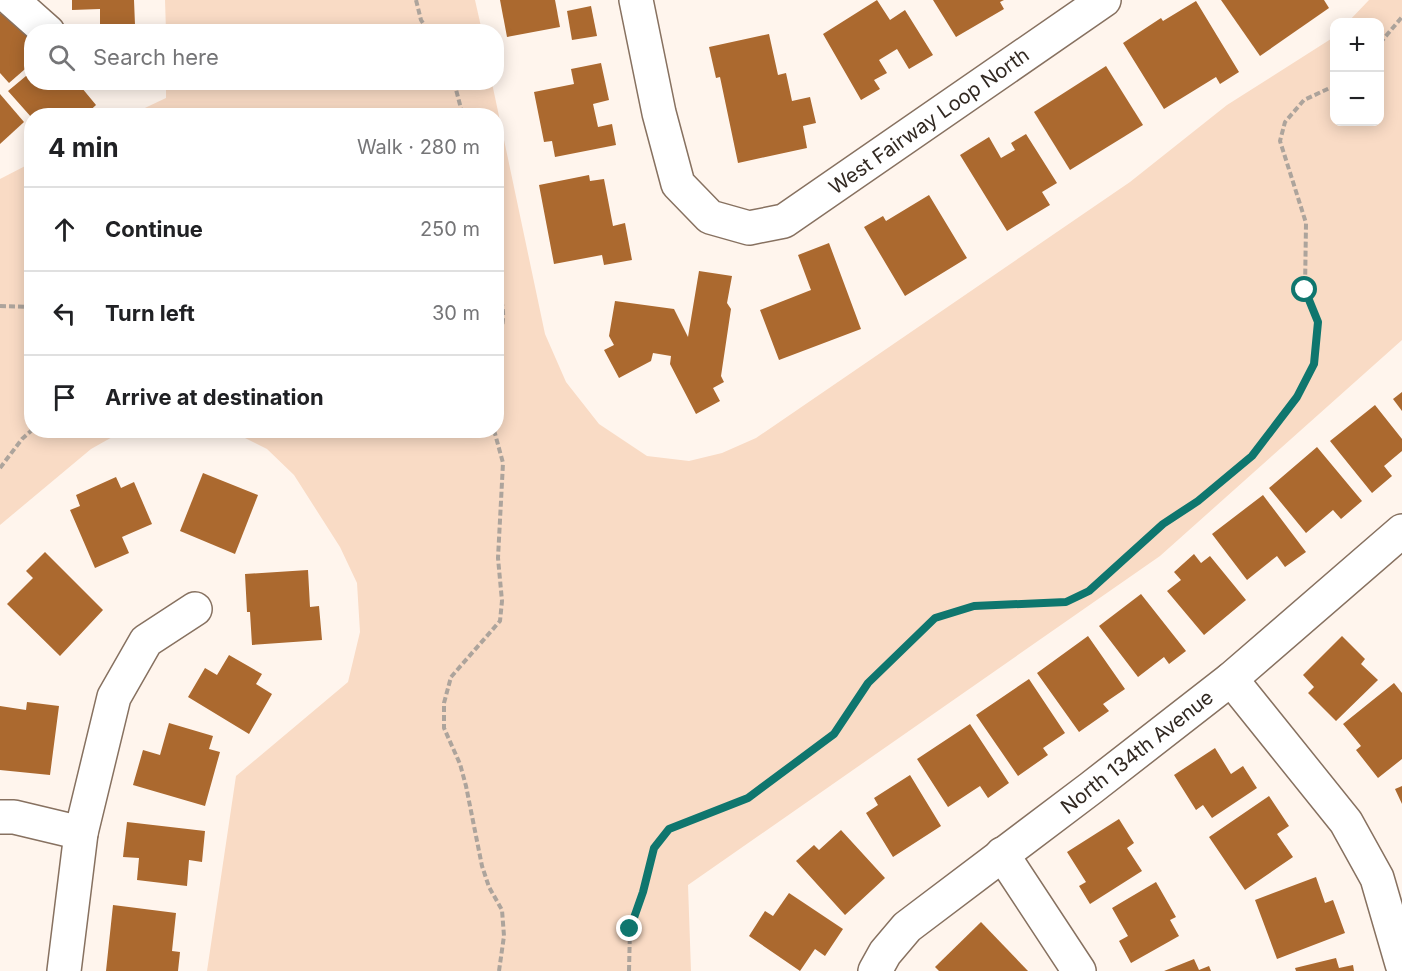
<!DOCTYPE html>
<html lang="en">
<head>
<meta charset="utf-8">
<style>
	:root { --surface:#fff; --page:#f2f2f2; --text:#202124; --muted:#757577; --line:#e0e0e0 }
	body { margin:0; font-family:Inter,sans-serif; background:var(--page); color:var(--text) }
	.controls { position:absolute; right:18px; top:18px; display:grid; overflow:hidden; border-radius:12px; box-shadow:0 3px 15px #0003 }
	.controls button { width:54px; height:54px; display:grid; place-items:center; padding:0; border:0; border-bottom:2px solid var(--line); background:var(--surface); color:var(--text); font:30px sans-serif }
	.stop { position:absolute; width:18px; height:18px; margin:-14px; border:4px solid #0f766e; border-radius:50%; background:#fff }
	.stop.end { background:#0f766e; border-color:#fff; box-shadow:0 2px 6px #0008 }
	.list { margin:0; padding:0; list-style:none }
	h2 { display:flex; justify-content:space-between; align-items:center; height:78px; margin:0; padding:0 24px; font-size:26px }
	h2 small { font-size:20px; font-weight:400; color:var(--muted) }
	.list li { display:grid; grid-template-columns:39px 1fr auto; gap:18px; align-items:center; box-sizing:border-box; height:84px; padding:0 24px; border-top:2px solid var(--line) }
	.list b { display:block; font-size:22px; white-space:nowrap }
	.list em { font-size:20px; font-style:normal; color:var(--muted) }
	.icon { flex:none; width:33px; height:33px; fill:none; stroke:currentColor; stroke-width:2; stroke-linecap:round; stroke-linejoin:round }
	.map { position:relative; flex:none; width:1402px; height:971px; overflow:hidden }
	.search { position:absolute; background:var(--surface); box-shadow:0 3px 15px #0003; left:24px; top:24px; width:480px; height:66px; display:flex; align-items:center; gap:15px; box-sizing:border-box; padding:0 21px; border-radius:24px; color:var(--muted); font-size:22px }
	.panel { position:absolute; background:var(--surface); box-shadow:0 3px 15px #0003; left:24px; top:108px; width:480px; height:330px; border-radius:24px }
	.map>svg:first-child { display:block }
</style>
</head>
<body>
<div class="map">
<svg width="1402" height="971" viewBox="0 0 1402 971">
	<rect width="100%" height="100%" fill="#fff5ed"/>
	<!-- green -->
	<g fill="#f9dbc5">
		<path d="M165 0H475L482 31H166Z"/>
		<path d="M1369 0H1402V340L1160 556 688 885 691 971H207L236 776 348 682 360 632 357 583 340 547 294 475 267 449 231 431 496 430V116L130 115 166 98V83H492L545 334 566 382 599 424 647 456 689 461 722 453 756 438 1130 182 1227 105 1334 37V122H1380V22H1348Z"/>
		<path d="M31 163 32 430 123 431 91 449 0 525V179Z"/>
	</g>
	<!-- building -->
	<g fill="#ab692f">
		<path d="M72 0H134L135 25 100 26V9L72 10Z"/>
		<path d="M500 0H555L560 27 507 37Z"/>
		<path d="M877 0 890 20 905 10 933 55 909 69 897 49 879 60 887 73 874 80 880 89 861 100 823 34Z"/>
		<path d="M933 0H1004L1000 2 1004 9 956 37Z"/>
		<path d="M1221 0H1324L1329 8 1260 56Z"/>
		<path d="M1196 1 1239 72 1220 84 1216 77 1164 109 1123 43 1161 18 1163 21Z"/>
		<path d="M591 6 597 36 572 40 567 11Z"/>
		<path d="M8 7 32 33V63L9 83 0 73V14Z"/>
		<path d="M769 34 778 75 786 73 792 101 810 97 816 123 803 126 807 148 738 163 720 77 716 78 709 47Z"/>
		<path d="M601 63 609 100 593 104 598 127 612 124 616 145 555 157 552 141 544 142 534 92 574 84 571 69Z"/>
		<path d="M1106 66 1143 125 1070 170 1034 112Z"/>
		<path d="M32 71V82H53L57 88 64 82H77L96 105 84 116H32V118L8 91Z"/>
		<path d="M0 94 24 122 0 144Z"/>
		<path d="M1026 134 1057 183 1042 192 1050 205 1007 231 960 155 989 137 1001 158 1015 150 1011 143Z"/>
		<path d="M589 175 590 181 604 179 613 226 625 223 632 260 604 265 602 255 554 264 539 185Z"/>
		<path d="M929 195 967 258 905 296 864 227 883 216 886 221Z"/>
		<path d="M829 243 861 329 779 360 760 310 811 290 798 255Z"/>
		<path d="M699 271 732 276 727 303 731 309 721 376 724 382 713 388 720 401 696 414 670 364 671 356 653 353 651 361 619 378 604 350 614 345 609 336 615 301 674 309 688 337Z"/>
		<path d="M1402 392V411L1393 399Z"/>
		<path d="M1375 405 1402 439V451L1384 466 1392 476 1372 493 1330 441Z"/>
		<path d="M1317 447 1362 501 1341 519 1333 510 1306 533 1269 488Z"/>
		<path d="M203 473 258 495 235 554 180 531Z"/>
		<path d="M116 477 121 488 134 482 152 524 122 537 129 553 95 568 70 510 80 506 76 495Z"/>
		<path d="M1263 495 1306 552 1285 567 1277 556 1247 580 1212 534Z"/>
		<path d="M45 552 103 610 60 656 7 604 33 578 26 571Z"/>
		<path d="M1194 554 1201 563 1210 556 1246 600 1204 635 1167 591 1181 580 1174 572Z"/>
		<path d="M308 570 310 607 319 606 322 640 252 645 250 612H247L245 574Z"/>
		<path d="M1141 594 1186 651 1169 664 1164 657 1138 677 1099 626Z"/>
		<path d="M1088 636 1125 689 1103 704 1109 711 1079 732 1037 673Z"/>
		<path d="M1342 636 1365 659 1361 664 1378 680 1336 721 1308 693 1314 687 1303 675Z"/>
		<path d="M229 655 262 674 256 684 272 694 249 734 188 697 205 668 217 675Z"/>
		<path d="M1029 679 1065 733 1043 748 1048 755 1018 776 976 715Z"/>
		<path d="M1394 683 1402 693V759L1378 778 1356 750 1361 746 1343 724Z"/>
		<path d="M27 702 59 706 50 775 0 770V706L26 710Z"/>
		<path d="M169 723 213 736 209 749 220 752 205 806 133 785 143 750 160 755Z"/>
		<path d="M970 724 1009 783 988 798 980 786 948 807 917 759Z"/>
		<path d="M1215 748 1231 774 1243 766 1257 788 1212 818 1203 805 1196 810 1174 775Z"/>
		<path d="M910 775 941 826 893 857 866 813 878 805 874 798Z"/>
		<path d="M1402 786V804L1395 789Z"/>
		<path d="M1269 796 1289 826 1277 834 1293 857 1245 890 1209 837Z"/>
		<path d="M1119 819 1134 843 1127 848 1142 871 1090 904 1079 886 1086 882 1067 852Z"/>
		<path d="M127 822 205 831 202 862 189 860 187 886 137 880 139 858 123 857Z"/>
		<path d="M841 830 885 878 845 915 796 861 814 845 819 850Z"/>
		<path d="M1316 877 1325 903 1333 900 1345 933 1277 959 1255 900Z"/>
		<path d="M1156 882 1176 917 1170 920 1179 936 1131 963 1119 941 1128 936 1112 908Z"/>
		<path d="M789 893 843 929 825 956 815 949 800 971 749 936 765 911 773 916Z"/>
		<path d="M113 905 176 913 172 951 180 952 178 971H106Z"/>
		<path d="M981 922 1028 971H939L935 967Z"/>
		<path d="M1336 958 1339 968 1353 965 1354 971H1296L1295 968Z"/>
		<path d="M1194 959 1199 970 1209 966 1211 971H1164Z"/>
	</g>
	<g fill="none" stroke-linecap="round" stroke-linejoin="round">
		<!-- minor casing -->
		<g stroke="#877160" stroke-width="36">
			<g id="minor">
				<path d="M12 0 48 32"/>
				<path d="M636 0 659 113 678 184 710 217 749 228 784 221 1104 0"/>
				<path d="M1231 679 1346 822 1377 878 1402 964"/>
				<path d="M0 817H14L81 833"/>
				<path d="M1002 854 1079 971"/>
				<path d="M64 971 81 833 114 697 146 641 195 609"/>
				<path d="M875 971 885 953 907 927 1091 788 1231 679 1402 531"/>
			</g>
		</g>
		<!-- path -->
		<g stroke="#ada49c" stroke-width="4" stroke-dasharray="6 3" stroke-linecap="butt">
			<path d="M416 0 421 20 429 32"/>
			<path d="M1380 43 1402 17"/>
			<path d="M454 82 463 116"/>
			<path d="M496 283C505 308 506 321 496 346"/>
			<path d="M0 306 32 307"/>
			<path d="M494 430 503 463 498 558 502 601 500 621 451 677 444 703V728L460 764 466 786 482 866 489 887 502 910 504 936 499 971"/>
			<path d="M0 468 22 439 32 430"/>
			<path d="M629 971 630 929 643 893 654 848 669 829 748 798 834 734 868 683 935 618 974 606 1066 601 1089 591 1163 524 1198 501 1252 456 1297 397 1314 364 1318 322 1305 290 1306 223 1280 141 1285 122 1304 100 1334 86"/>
		</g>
		<!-- minor -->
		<use href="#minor" stroke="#fff" stroke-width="33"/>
	</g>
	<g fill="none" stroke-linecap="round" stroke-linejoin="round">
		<!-- route -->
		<path stroke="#0f766e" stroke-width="8" d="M630 929 643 892 654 848 669 829 748 798 834 734 868 683 935 618 974 606 1066 602 1089 591 1163 524 1198 501 1252 456 1297 397 1314 364 1318 322 1305 290"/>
	</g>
	<g text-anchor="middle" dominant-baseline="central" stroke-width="6" stroke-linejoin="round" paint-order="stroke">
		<!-- street labels -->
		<g font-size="20" fill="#322922" stroke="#fff">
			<text transform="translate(929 121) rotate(-35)">West Fairway Loop North</text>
			<text transform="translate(1137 752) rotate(-38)">North 134th Avenue</text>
		</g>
	</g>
</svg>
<div class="controls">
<button>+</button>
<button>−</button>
</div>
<div class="stop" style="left:1305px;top:290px"></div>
<div class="stop end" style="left:630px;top:929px"></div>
<div class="search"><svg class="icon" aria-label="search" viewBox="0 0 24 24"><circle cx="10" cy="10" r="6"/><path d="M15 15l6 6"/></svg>Search here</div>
<section class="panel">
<h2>4 min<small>Walk · 280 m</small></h2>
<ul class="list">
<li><svg class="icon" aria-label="ahead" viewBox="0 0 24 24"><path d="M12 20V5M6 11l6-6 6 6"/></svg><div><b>Continue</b></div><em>250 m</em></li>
<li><svg class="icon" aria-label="left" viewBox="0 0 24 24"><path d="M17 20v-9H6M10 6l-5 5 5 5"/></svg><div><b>Turn left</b></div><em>30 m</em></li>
<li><svg class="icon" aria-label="arrive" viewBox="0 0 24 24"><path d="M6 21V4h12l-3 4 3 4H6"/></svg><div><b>Arrive at destination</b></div></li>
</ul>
</section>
</div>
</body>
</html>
